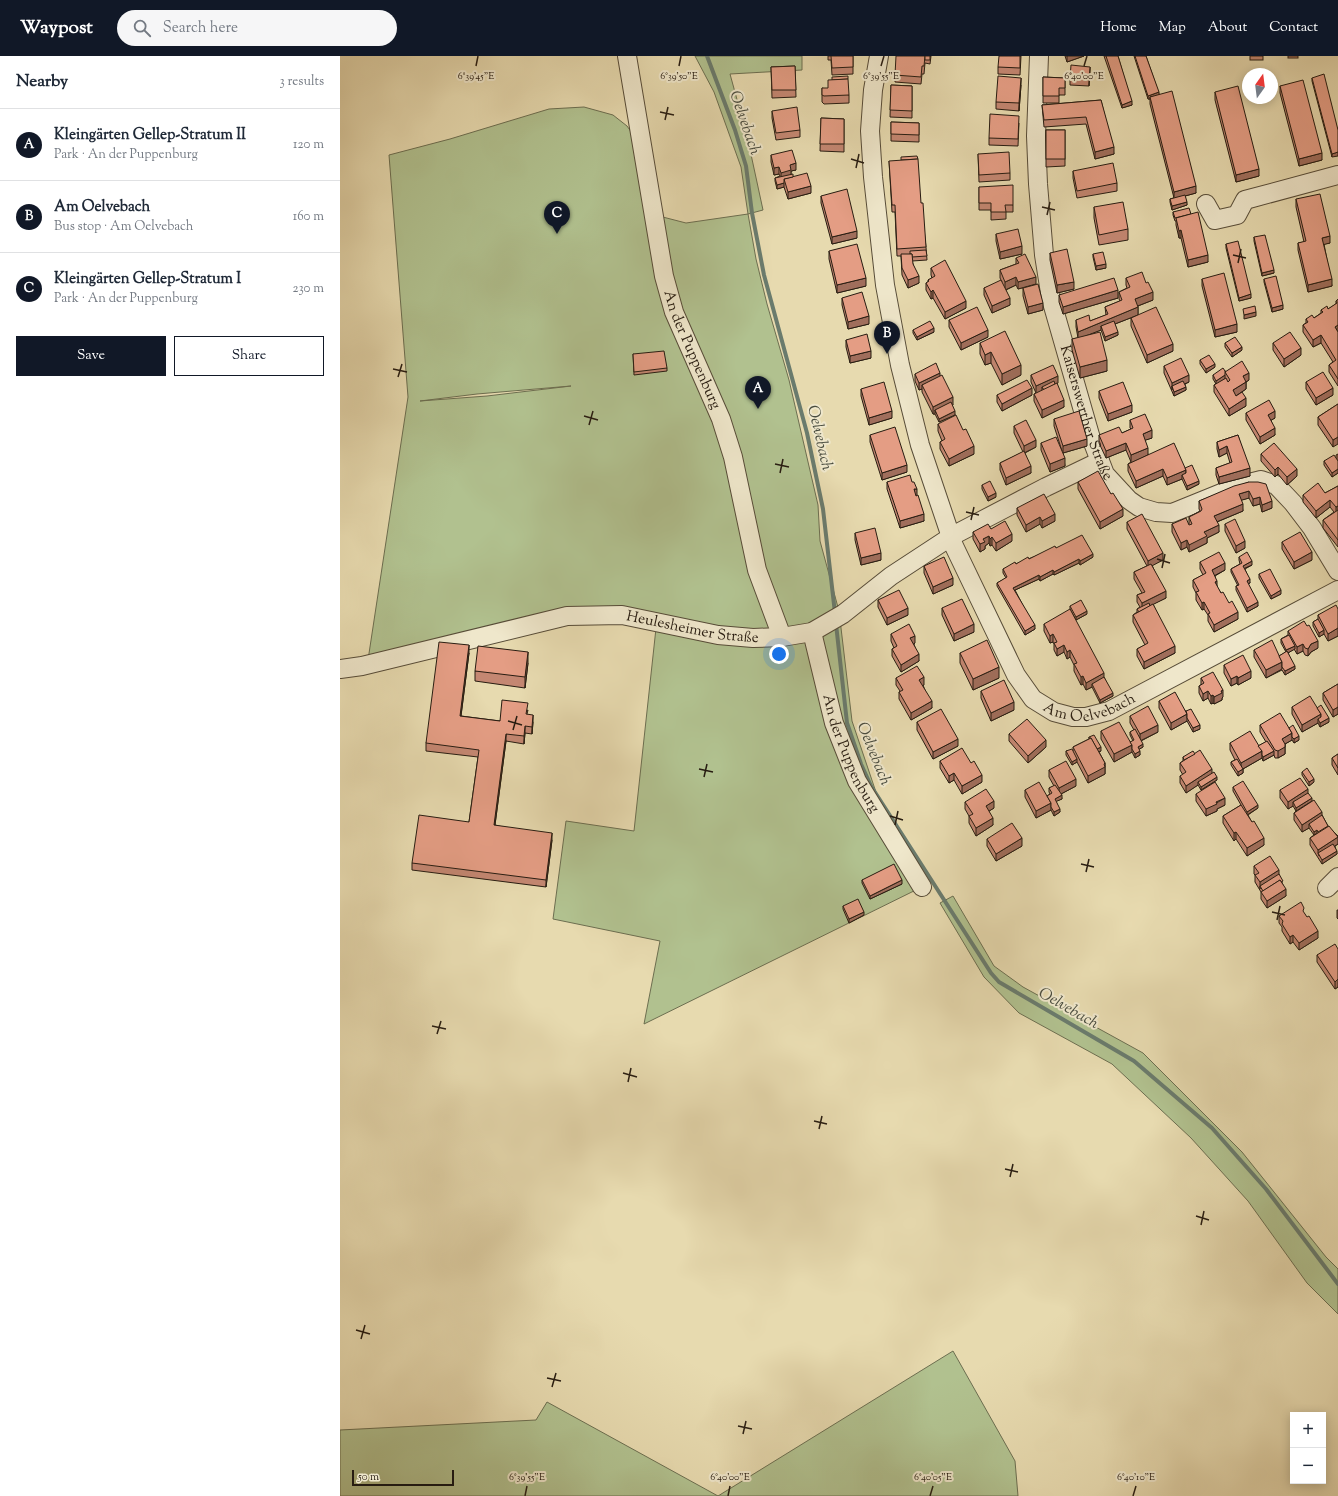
<!DOCTYPE html>
<html lang="en">
<head>
<meta charset="utf-8">
<style>
	:root { --surface:#fff; --page:#f6f6f7; --text:#1f2937; --muted:#747a83; --line:#e0e1e3; --accent:#111827 }
	body { margin:0; font-family:"Sorts Mill Goudy",serif; background:var(--page); color:var(--text) }
	.controls { position:absolute; right:12px; bottom:12px; display:grid; overflow:hidden; border-radius:0px; box-shadow:0 2px 10px #0003 }
	.controls button { width:36px; height:36px; display:grid; place-items:center; padding:0; border:0; border-bottom:1px solid var(--line); background:var(--surface); color:var(--text); font:20px sans-serif }
	.compass { position:absolute; left:902px; top:12px; width:36px; height:36px; border-radius:50%; background:var(--surface); box-shadow:0 2px 10px #0003; rotate:14deg }
	.scale { position:absolute; left:12px; bottom:10px; width:102px; box-sizing:border-box; padding-left:4px; border:2px solid #271c11; border-top:0; font-size:11px; line-height:14px; white-space:nowrap; color:#271c11; -webkit-text-stroke:3px #efe7cb; paint-order:stroke }
	.you { position:absolute; left:439px; top:598px; width:14px; height:14px; margin:-10px; border:3px solid #fff; border-radius:50%; background:#1a73e8; box-shadow:0 0 0 6px #1a73e833 }
	.badge { display:grid; place-items:center; width:26px; height:26px; border-radius:50%; background:var(--accent); color:#fff; font-size:13px; font-weight:700 }
	.pin { position:absolute; translate:-50% -33px; filter:drop-shadow(0 1px 2px #0008) }
	.pin::after { content:''; position:absolute; top:21px; width:14px; height:12px; background:inherit; clip-path:polygon(0 0,100% 0,50% 100%) }
	.list { margin:0; padding:0; list-style:none }
	h2 { display:flex; justify-content:space-between; align-items:center; height:52px; margin:0; padding:0 16px; font-size:17px }
	h2 small { font-size:13px; font-weight:400; color:var(--muted) }
	.list li { display:grid; grid-template-columns:26px 1fr auto; gap:12px; align-items:center; box-sizing:border-box; height:72px; padding:0 16px; border-top:1px solid var(--line) }
	.list b { display:block; font-size:15px; white-space:nowrap }
	.list p { margin:0; font-size:13px; white-space:nowrap; color:var(--muted) }
	.list em { font-size:13px; font-style:normal; color:var(--muted) }
	.actions { display:flex; gap:8px; padding:12px 16px }
	.actions a { flex:1; padding:9px 0; border:1px solid var(--accent); border-radius:0px; text-align:center; font-size:14px; color:var(--accent) }
	.actions .main { background:var(--accent); color:#fff }
	.icon { flex:none; width:22px; height:22px; fill:none; stroke:currentColor; stroke-width:2; stroke-linecap:round; stroke-linejoin:round }
	.map { position:relative; flex:none; width:998px; height:1440px; overflow:hidden }
	header { display:flex; align-items:center; gap:24px; box-sizing:border-box; height:56px; padding:0 20px; background:var(--accent); color:#fff }
	header strong { font-size:19px }
	nav { display:flex; gap:22px; margin-inline-start:auto; font-size:14px }
	.search { width:280px; height:36px; background:var(--page); display:flex; align-items:center; gap:10px; box-sizing:border-box; padding:0 14px; border-radius:22px; color:var(--muted); font-size:15px }
	main { display:flex }
	aside { flex:1; background:var(--surface) }
	.map>svg:first-child { display:block }
</style>
</head>
<body>
<header>
<strong>Waypost</strong>
<div class="search"><svg class="icon" aria-label="search" viewBox="0 0 24 24"><circle cx="10" cy="10" r="6"/><path d="M15 15l6 6"/></svg>Search here</div>
<nav><a>Home</a><a>Map</a><a>About</a><a>Contact</a></nav>
</header>
<main>
<aside>
<h2>Nearby<small>3 results</small></h2>
<ul class="list">
<li><span class="badge">A</span><div><b>Kleingärten Gellep-Stratum II</b><p>Park · An der Puppenburg</p></div><em>120 m</em></li>
<li><span class="badge">B</span><div><b>Am Oelvebach</b><p>Bus stop · Am Oelvebach</p></div><em>160 m</em></li>
<li><span class="badge">C</span><div><b>Kleingärten Gellep-Stratum I</b><p>Park · An der Puppenburg</p></div><em>230 m</em></li>
</ul>
<div class="actions"><a class="main">Save</a><a>Share</a></div>
</aside>
<div class="map">
<svg width="998" height="1440" viewBox="0 0 998 1440">
	<rect width="100%" height="100%" fill="#e7daaf"/>
	<filter id="stains"><feTurbulence type="fractalNoise" baseFrequency=".005" numOctaves="4"/><feColorMatrix values="0 0 0 0 .2 0 0 0 0 .09 0 0 0 0 .02 0 0 0 .5 -.17"/></filter>
	<radialGradient id="worn" r=".72"><stop offset=".6" stop-color="#630" stop-opacity="0"/><stop offset="1" stop-color="#630" stop-opacity=".3"/></radialGradient>
	<!-- green -->
	<g fill="#b1c18f" stroke="#6c6e50" fill-rule="evenodd">
		<path d="M355 0H462V14L390 18 407 80 423 154 408 158 416 203 427 248 449 324 478 449 480 485 499 555 512 665 541 751 586 829 304 968 320 885 213 863 226 765 294 775 317 563 269 551 28 604 68 341 49 99 110 83 209 53 244 51 273 59 287 70 297 84 338 259 315 159 346 167 408 158 401 111 374 36ZM231 330 147 340 80 345 137 338Z"/>
		<path d="M613 840 654 910 683 931 803 997 902 1096 986 1201 998 1213V1258L967 1227 908 1145 851 1082 772 1008 679 957 644 921 600 847Z"/>
		<path d="M613 1295 675 1405 678 1440H0V1374L196 1364 207 1346 378 1440Z"/>
	</g>
	<g fill="none" stroke-linecap="round" stroke-linejoin="round">
		<!-- stream -->
		<g stroke="#6a7b6d" stroke-width="4">
			<path d="M367 0 395 74 406 110 412 157 424 219 467 377 483 453 495 557"/>
			<path d="M496 568 507 667 521 708 531 730 651 917 659 926 794 1005 872 1072 926 1133 998 1228"/>
		</g>
		<!-- minor casing -->
		<g stroke="#574c38" stroke-width="20">
			<g id="minor">
				<path id="s1" d="M287 0 324 220 334 256 381 363 393 401 417 514 442 581"/>
				<path id="s2" d="M539 0 533 34 530 75 533 121 545 229 560 309 580 389 614 490 676 619 693 643 714 656 733 661H746L769 655 998 534"/>
				<path id="s3" d="M699 0 696 80 698 128 704 199 711 243 750 379 765 418 789 444 799 451 816 456 832 457 901 429 921 424 936 429 953 447 972 472 998 515"/>
				<path d="M866 148 875 164 897 159 905 144 998 119"/>
				<path id="s4" d="M472 576 494 667 517 725 582 831"/>
				<path id="s5" d="M0 613 22 610 227 560 282 559 378 579 413 582 442 581 472 576 503 558 551 520 612 480 706 431 760 405"/>
				<path d="M987 832 998 821"/>
			</g>
		</g>
		<!-- minor -->
		<use href="#minor" stroke="#efe7cb" stroke-width="18"/>
	</g>
	<!-- wall -->
	<g fill="#c48772" stroke="#271c11">
		<path d="M488 0H513V18L492 19 491 4H488Z"/>
		<path d="M591 0 590 8 585 7 584 18H582L581 28 555 26V19Z"/>
		<path d="M681 0 680 19 658 18V11Z"/>
		<path d="M725 0H744L727 6Z"/>
		<path d="M764 0H778L792 49 782 52Z"/>
		<path d="M794 0H806L819 38 856 137 845 140 847 149 832 154 830 146V143L834 142 810 48V43H808Z"/>
		<rect x="910" y="0" width="13" height="4"/>
		<rect x="948" y="0" width="10" height="2"/>
		<path d="M455 10 456 41 432 42 431 11Z"/>
		<path d="M750 18 749 30 730 29V22Z"/>
		<path d="M703 21 725 22V39H719V47H703Z"/>
		<path d="M972 22 998 74 992 101 972 25Z"/>
		<path d="M551 29 572 30V62L550 61Z"/>
		<path d="M681 29 679 55 656 53V46Z"/>
		<path d="M940 30 982 104 959 110 940 37Z"/>
		<path d="M482 32 509 39V47L484 48 482 46Z"/>
		<path d="M875 36 919 120 896 126 875 44Z"/>
		<path d="M761 44 774 98 755 103 746 68 704 71 702 49Z"/>
		<path d="M432 55 460 74V81L436 84 432 62Z"/>
		<path d="M481 62 504 63V96L480 95Z"/>
		<path d="M551 66 579 67V86L551 85Z"/>
		<path d="M679 67 678 90 649 89V82Z"/>
		<path d="M706 74H725V110L706 111Z"/>
		<path d="M638 98 670 117V124L639 126Z"/>
		<path d="M431 99 456 114 451 115V118L471 137 448 143 444 131 437 133 435 125V122L440 120 439 118 434 119 431 106Z"/>
		<path d="M549 105 581 147 586 191 587 204 572 205 573 208 579 227 568 232 562 219 561 200H557L555 156H552Z"/>
		<path d="M733 115 777 127V135L737 142 733 122Z"/>
		<path d="M639 131 673 149V156H666V163L651 164V154H639Z"/>
		<path d="M481 140 517 182 492 188 481 147Z"/>
		<path d="M956 143 990 187 984 188 992 230 968 236 958 194V187L964 186 956 151Z"/>
		<path d="M754 151 788 173V184L759 189 754 162Z"/>
		<path d="M833 156 851 158 868 206 848 211 841 182H839L836 169V165H835L833 159Z"/>
		<path d="M656 178 682 198 660 203 656 185Z"/>
		<path d="M914 181 934 217 922 220 914 185Z"/>
		<path d="M886 188 911 242 899 245 886 192Z"/>
		<path d="M489 195 526 230 497 237 489 203Z"/>
		<path d="M710 197 734 233 717 237 710 204Z"/>
		<path d="M753 198 766 212 756 214 753 201Z"/>
		<path d="M676 202 696 228 678 233 676 229 666 234 670 249 652 257 644 239V232L662 226 660 222V214L676 208Z"/>
		<path d="M591 212 626 252 605 263 593 242 591 243 586 234V227L588 226V224L592 222 591 219Z"/>
		<path d="M786 222 813 244 798 250V259L775 268 778 279 765 285 761 274 750 278 767 315 740 322 732 294V283L738 282 736 271V264L750 265 766 259 765 251 780 245 779 243V236L787 232 786 229Z"/>
		<path d="M862 223 897 276 875 281 862 230Z"/>
		<path d="M924 223 943 253 932 256 924 226Z"/>
		<path d="M683 232 703 254 688 258 683 240Z"/>
		<path d="M719 239 778 242 723 258 719 246Z"/>
		<path d="M502 242 529 268 508 273 502 249Z"/>
		<path d="M998 243V330L989 316V309L993 306 981 287 973 291 963 276V269L966 267V263L974 262 981 257V254L988 253 996 248V245Z"/>
		<path d="M791 262 833 295 807 307 791 270Z"/>
		<path d="M609 264 648 281 621 294 609 271Z"/>
		<path d="M573 274 594 276 577 284 573 277Z"/>
		<path d="M506 284 531 302 510 307 506 291Z"/>
		<path d="M640 287 681 319 662 329 651 307 645 309 640 298Z"/>
		<path d="M885 287 902 294 892 301 885 291Z"/>
		<path d="M933 287 961 299 944 311 933 294Z"/>
		<path d="M293 298 327 312V315L294 319Z"/>
		<path d="M860 304 875 311 866 317 860 308Z"/>
		<path d="M824 310 849 326 845 328 846 334 834 340 824 317Z"/>
		<path d="M885 315 909 324 906 326V333L896 340 906 350 889 360 874 336V329L876 328 873 323V319Z"/>
		<path d="M575 318 600 320 613 349H612L615 359 599 366 595 358H593L582 336V333L579 334 575 325Z"/>
		<path d="M691 319 718 327 717 328 724 351 702 362 694 345V338L696 337 691 326Z"/>
		<path d="M966 326 993 339 976 349 966 333Z"/>
		<path d="M521 333 552 362 529 369 521 340Z"/>
		<path d="M759 335 792 356 768 365 759 342Z"/>
		<path d="M657 339H692L662 355 657 346Z"/>
		<path d="M998 348 993 391 978 369V361Z"/>
		<path d="M906 357 935 362 931 364 935 379 920 388 906 364Z"/>
		<path d="M714 363 747 390 723 397 725 410 710 416 701 394V387L722 395 714 370Z"/>
		<path d="M790 364 812 382 805 384 808 399 845 412 859 428 847 434 842 423 827 429 823 420 796 432 788 415V408L791 406 786 394 766 402 759 387V379L782 377 791 373 790 372Z"/>
		<path d="M598 368 634 398 609 410 600 393V386L602 385 598 375Z"/>
		<path d="M674 370 696 391 685 397 691 417 666 429 660 414V407L683 396 674 377Z"/>
		<path d="M530 379 567 416 542 424 530 386Z"/>
		<path d="M898 379 910 420 879 428 876 419V412L890 407 887 397 879 401 877 393V386Z"/>
		<path d="M921 398 957 420 947 429 938 418 935 421 921 405Z"/>
		<path d="M998 398V417L992 421 984 409V405L996 403V399Z"/>
		<path d="M547 426 577 440 584 465 560 472 547 433Z"/>
		<path d="M738 426 783 460 760 473 738 433Z"/>
		<path d="M909 426 932 452 922 456 920 448 913 450 909 442 901 444 903 455 877 466 879 476 867 482V487L849 496 847 491 841 494 832 476V468H849V461L860 455 859 453V445Z"/>
		<path d="M642 429 656 441 648 445 642 433Z"/>
		<path d="M998 430V491L983 472V464L994 456 990 451 976 462 963 446V439L985 437Z"/>
		<path d="M677 452 715 465 702 472 700 468 686 476 677 459Z"/>
		<path d="M787 466 823 504 812 509 826 542 813 548 835 597 804 613 797 600V593L805 589 793 566V559L797 556V553L800 551 797 546V539L802 537 794 523V516L807 510 787 473Z"/>
		<path d="M885 468 905 492 896 497 885 475Z"/>
		<path d="M651 473 672 485 656 495 652 489 650 490 649 487 645 490V493L640 496 633 483V476Z"/>
		<path d="M515 477 541 504 521 509 515 484Z"/>
		<path d="M942 486 972 504 954 513 942 493Z"/>
		<path d="M716 492 753 501 740 509 739 507 714 519 713 518 700 525 699 523 675 534 695 573 685 579 657 530V527L666 522 663 517V513Z"/>
		<path d="M899 501 912 509 905 513 910 527 908 528 918 550 907 556 896 534V530H898L891 516V513L900 508 899 504Z"/>
		<path d="M860 506 885 514 875 520 877 531 881 537 898 563 874 576 868 565V559L864 553 862 554 856 544V537L853 531V524L863 519 860 513Z"/>
		<path d="M584 510 613 529 593 538 584 517Z"/>
		<path d="M919 518 941 538 931 543 919 522Z"/>
		<path d="M538 544 568 559 547 569 538 551Z"/>
		<path d="M730 550 747 558 736 564 730 553Z"/>
		<path d="M602 552 634 576 614 585 602 559Z"/>
		<path d="M998 553V580L988 585 984 578 979 581 973 570V566L978 563V559Z"/>
		<path d="M704 568 764 621 773 640 760 647 752 631 746 634 743 628 741 629 734 615V609L730 601 727 603 724 596 717 600 714 594V588L713 586 710 587 704 575Z"/>
		<path d="M948 575 978 592 971 596 968 600 965 599 963 595 957 598 954 593 948 597 955 613 945 619 942 614 926 622 914 601V594L939 600 946 596 941 587V583L948 579Z"/>
		<path d="M551 578 575 587 574 588 579 605 561 616 552 600V593L554 592 551 585Z"/>
		<path d="M129 597 121 660 160 665 188 654 187 658 193 666 192 678 185 677 184 688 166 685 155 769 212 784 206 831 72 814V807L129 766 138 701 86 695V687Z"/>
		<path d="M620 597 659 622 633 634 620 607Z"/>
		<path d="M188 607 185 632 135 625V615Z"/>
		<path d="M884 609 911 622 898 629 897 627 891 630 884 617Z"/>
		<path d="M556 622 584 629H583L592 652 571 664 559 643V636L560 635 556 629Z"/>
		<path d="M861 622 883 641 882 642V644L874 648 873 647 871 648 868 642 863 645 859 637V630L861 629Z"/>
		<path d="M998 628V658L993 661 983 644V637Z"/>
		<path d="M641 635 674 654 651 665 641 642Z"/>
		<path d="M819 645 846 655 860 673 853 676 847 665 831 674 819 652Z"/>
		<path d="M952 651 977 652 989 666 980 671 978 667 962 676 952 658Z"/>
		<path d="M790 660 818 676 801 685 803 691 799 693 800 699 795 702 792 696 774 706 761 683V675L790 686 793 685 790 679V676L794 674 790 667Z"/>
		<path d="M577 666 618 690 593 703 577 674Z"/>
		<path d="M920 669 949 672 959 684 954 687 952 684 945 688V698L938 702H935L934 699 923 705 922 702 903 713V717L898 720 891 709V706L895 704 890 694V687L918 690 926 686 920 676Z"/>
		<path d="M669 678 706 691 688 707 669 685Z"/>
		<path d="M749 681 761 695 759 696 765 707V718L748 727 737 706 732 709 726 699V695H733V691L749 683Z"/>
		<path d="M855 698 872 717 877 724 861 734 858 729 846 737 840 727V720L843 719 840 714V707L843 705V701Z"/>
		<path d="M998 698V719L992 709V702Z"/>
		<path d="M600 705 642 726 622 738 614 724 609 727 600 712Z"/>
		<path d="M709 714 736 730 721 738 722 743 716 745 720 756 714 760 711 754 696 762 685 741V734L707 740 710 738 709 736V732L714 730 709 721Z"/>
		<path d="M962 716 974 726 969 730 962 719Z"/>
		<path d="M893 731 918 752 908 759 924 789 907 800 896 783 894 785 883 767V760L901 749 893 735Z"/>
		<path d="M940 734 968 737 972 745 982 759 988 770 998 780V788L995 790 997 798 982 808 970 789V782L974 779 969 772 962 776 954 764V757L956 755 953 750 948 753 940 742Z"/>
		<path d="M856 738 885 749 877 753V755L866 760 856 745Z"/>
		<path d="M625 746 654 752 649 755 653 769 636 780 629 767V760L625 753Z"/>
		<path d="M647 783 682 790 656 805 647 790Z"/>
		<path d="M914 810 939 818 943 829 946 840 927 852 921 843V836L915 826V819L914 818Z"/>
		<path d="M522 824 562 828 530 843 522 827Z"/>
		<path d="M503 850 524 859 509 867 503 853Z"/>
		<path d="M997 854H998V863L997 862Z"/>
		<path d="M964 857 978 882 959 894 953 886 950 888 942 875V871L939 867V860Z"/>
		<path d="M998 893V931L995 933 977 906V899Z"/>
	</g>
	<!-- shaded-wall -->
	<g fill="#a06e5c" stroke="#271c11">
		<path d="M727 0H744L727 6Z"/>
		<path d="M750 11V18L749 30V23Z"/>
		<path d="M681 22V29L679 55V47Z"/>
		<path d="M819 36V40L810 41V43H808V40Z"/>
		<path d="M792 45V49L782 52V49Z"/>
		<path d="M774 91V98L755 103V96Z"/>
		<path d="M998 96V100L992 101V98Z"/>
		<path d="M982 97V104L959 110V103Z"/>
		<path d="M456 107V114L451 115V121L441 124V117L450 109Z"/>
		<path d="M439 111V118L434 119V112Z"/>
		<path d="M919 113V120L896 126V119Z"/>
		<path d="M444 127V131L437 133V129Z"/>
		<path d="M471 130V137L448 143V136Z"/>
		<path d="M856 130V137L834 143V136Z"/>
		<path d="M847 146V149L832 154V150Z"/>
		<path d="M841 174V182H839V175Z"/>
		<path d="M517 175V182L492 188V181Z"/>
		<path d="M990 180V187L982 189V182Z"/>
		<path d="M682 190V198L660 203V196Z"/>
		<path d="M868 199V206L848 211V204Z"/>
		<path d="M766 208V212L756 214V210Z"/>
		<path d="M934 214V217L922 220V217Z"/>
		<path d="M579 220V227L568 232V224Z"/>
		<path d="M676 221V229L665 234V226Z"/>
		<path d="M696 221V228L678 233V226Z"/>
		<path d="M526 222V230L497 237V229Z"/>
		<path d="M992 223V230L968 236V229Z"/>
		<path d="M734 226V233L717 237V229Z"/>
		<path d="M593 234V242L591 243V236Z"/>
		<path d="M778 234V242L723 258V251Z"/>
		<path d="M813 236V244L795 251V243Z"/>
		<path d="M911 238V242L899 245V242Z"/>
		<path d="M670 242V249L652 257V250Z"/>
		<path d="M626 245V252L605 263V256Z"/>
		<path d="M703 247V254L688 258V251Z"/>
		<path d="M943 249V253L932 256V252Z"/>
		<path d="M798 251V259L762 273 761 270V274L738 283V276Z"/>
		<path d="M916 256V260L904 263V259Z"/>
		<path d="M529 260V268L508 273V266Z"/>
		<path d="M897 268V276L875 281V274Z"/>
		<path d="M998 269V276L995 271Z"/>
		<path d="M594 272V276L577 284V281Z"/>
		<path d="M648 274V281L621 294V287Z"/>
		<path d="M778 276V279L765 285V281Z"/>
		<path d="M981 279V287L973 291V284Z"/>
		<path d="M833 288V295L807 307V299Z"/>
		<path d="M902 291V294L892 301V297Z"/>
		<path d="M961 292V299L944 311V303Z"/>
		<path d="M531 295V302L510 307V300Z"/>
		<path d="M651 296V307L645 309V299Z"/>
		<path d="M767 304V315L740 322V311Z"/>
		<path d="M875 308V311L866 317V313Z"/>
		<path d="M681 309V319L662 329V318Z"/>
		<path d="M600 317V324L582 329V333L579 334V327Z"/>
		<path d="M909 317V324L903 328V320Z"/>
		<path d="M849 319V326L833 333 832 330V334V327Z"/>
		<path d="M885 319V323L876 329V325Z"/>
		<path d="M718 320V327L704 334 702 331V335L696 338V330Z"/>
		<path d="M906 326V333L893 342V334Z"/>
		<path d="M846 331V334L834 340V336Z"/>
		<path d="M692 332V339L662 355V348Z"/>
		<path d="M993 332V339L976 349V342Z"/>
		<path d="M613 341V349L596 357 595 354V358H593V351Z"/>
		<path d="M906 342V350L889 360V353Z"/>
		<path d="M724 344V351L702 362V354Z"/>
		<path d="M792 349V356L768 365V358Z"/>
		<path d="M552 355V362L529 369V362Z"/>
		<path d="M615 355V359L599 366V363Z"/>
		<path d="M935 355V362L928 366V359Z"/>
		<path d="M935 372V379L920 388V381Z"/>
		<path d="M812 374V382L803 385V378Z"/>
		<path d="M998 381V388L993 391V384Z"/>
		<path d="M747 383V390L723 397V390Z"/>
		<path d="M696 384V391L684 397V390Z"/>
		<path d="M786 387V394L766 402V395Z"/>
		<path d="M634 390V398L609 410V403Z"/>
		<path d="M887 390V397L879 401V394Z"/>
		<path d="M808 392V399L791 407V399Z"/>
		<path d="M725 402V410L710 416V408Z"/>
		<path d="M567 409V416L542 424V417Z"/>
		<path d="M691 410V417L666 429V422Z"/>
		<path d="M938 411V418L935 421V414Z"/>
		<path d="M910 412V420L879 428V421Z"/>
		<path d="M823 413V420L796 432V425Z"/>
		<path d="M957 413V420L947 429V421Z"/>
		<path d="M998 413V417L992 421V417Z"/>
		<path d="M846 414V421L842 419V423L827 429V422Z"/>
		<path d="M859 425V428L847 434V430Z"/>
		<path d="M574 433H577V440L574 441Z"/>
		<path d="M909 435V442L899 445V438Z"/>
		<path d="M656 437V441L648 445V441Z"/>
		<path d="M920 441V448L913 450V443Z"/>
		<path d="M990 444V451L976 462V455Z"/>
		<path d="M932 445V452L922 456V449Z"/>
		<path d="M903 448V455L874 467V460Z"/>
		<path d="M998 450V457L996 458V451Z"/>
		<path d="M783 453V460L760 473V466Z"/>
		<path d="M584 458V465L560 472V465Z"/>
		<path d="M715 458V465L702 472V465Z"/>
		<path d="M700 461V468L686 476V469Z"/>
		<path d="M879 469V476L867 482V487L849 496V489L864 476Z"/>
		<path d="M672 478V485L656 495V487Z"/>
		<path d="M649 480V487L645 490V493L640 496V488L643 483Z"/>
		<path d="M652 481V489L650 490V483Z"/>
		<path d="M847 484V491L841 494V487Z"/>
		<path d="M905 485V492L896 497V490Z"/>
		<path d="M972 496V504L954 513V506Z"/>
		<path d="M541 497V504L521 509V502Z"/>
		<path d="M823 497V504L808 512V505Z"/>
		<path d="M753 498V501L740 509V505Z"/>
		<path d="M739 503V507L714 519V516Z"/>
		<path d="M912 505V509L903 513V510Z"/>
		<path d="M885 507V514L872 521V514Z"/>
		<path d="M713 514V518L700 525V521Z"/>
		<path d="M699 519V523L673 535V532Z"/>
		<path d="M613 522V529L593 538V531Z"/>
		<path d="M910 523V527L907 528V525Z"/>
		<path d="M877 525V532L875 526Z"/>
		<path d="M941 534V538L931 543V540Z"/>
		<path d="M826 535V542L802 554V547Z"/>
		<path d="M864 546V553L862 554V547Z"/>
		<path d="M918 546V550L907 556V552Z"/>
		<path d="M568 552V559L547 569V562Z"/>
		<path d="M747 555V558L736 564V561Z"/>
		<path d="M898 556V563L874 576V569Z"/>
		<path d="M634 568V576L614 585V578Z"/>
		<path d="M695 569V573L685 579V575Z"/>
		<path d="M998 572V580L988 585V578Z"/>
		<path d="M984 574V578L979 581V577Z"/>
		<path d="M713 578V586L710 587V580Z"/>
		<path d="M575 580V587L570 590V582Z"/>
		<path d="M978 585V592L971 596 968 600V593L971 588Z"/>
		<path d="M963 588V595L957 598V591Z"/>
		<path d="M129 589V597L120 667V660Z"/>
		<path d="M724 589V596L717 600V593Z"/>
		<path d="M835 590V597L804 613V606Z"/>
		<path d="M955 590V593L946 598V594Z"/>
		<path d="M730 594V601L727 603V596Z"/>
		<path d="M188 596V607L185 632V621Z"/>
		<path d="M579 598V605L561 616V609Z"/>
		<path d="M942 606V613L926 622V614Z"/>
		<path d="M955 610V613L945 619V615Z"/>
		<path d="M659 611V622L633 634V623Z"/>
		<path d="M911 615V622L898 629V622Z"/>
		<path d="M764 617V624L752 628V631L746 634V627Z"/>
		<path d="M743 620V628L741 629V621Z"/>
		<path d="M897 620V627L891 630V623Z"/>
		<path d="M584 621V629L579 631V624Z"/>
		<path d="M883 634V641L882 642V644L874 648V641Z"/>
		<path d="M868 635V642L863 645V638Z"/>
		<path d="M773 637V640L760 647V644Z"/>
		<path d="M873 639V647L871 648V640Z"/>
		<path d="M592 645V652L571 664V657Z"/>
		<path d="M674 646V654L651 665V657Z"/>
		<path d="M998 651V658L993 661V654Z"/>
		<path d="M847 658V665L831 674V667Z"/>
		<path d="M981 658V665L978 663V667L962 676V669Z"/>
		<path d="M193 659V666L192 678V671Z"/>
		<path d="M989 662V666L980 671V667Z"/>
		<path d="M818 669V676L800 685V678Z"/>
		<path d="M860 669V673L853 676V672Z"/>
		<path d="M185 670V677L184 688V680Z"/>
		<path d="M952 677V684L945 688V698L938 702V695L942 683Z"/>
		<path d="M166 678V685L154 776V769Z"/>
		<path d="M959 680V684L954 687V683Z"/>
		<path d="M618 683V690L593 703V696Z"/>
		<path d="M706 684V691L688 707V700Z"/>
		<path d="M803 688V691L798 694V691Z"/>
		<path d="M792 689V696L774 706V698Z"/>
		<path d="M761 691V695L756 697V694Z"/>
		<path d="M800 695V699L795 702V698Z"/>
		<path d="M922 695V702L901 714V707Z"/>
		<path d="M934 695V699L923 705V701Z"/>
		<path d="M737 703V706L732 709V706Z"/>
		<path d="M765 707V718L748 727V720Z"/>
		<path d="M872 713V721L858 726V729L846 737V730Z"/>
		<path d="M903 713V717L898 720V716Z"/>
		<path d="M614 717V724L609 727V720Z"/>
		<path d="M642 719V726L622 738V730Z"/>
		<path d="M877 721V724L861 734V731Z"/>
		<path d="M736 723V730L719 739V732Z"/>
		<path d="M974 723V726L969 730V726Z"/>
		<path d="M968 733V740L953 746V750L948 753V746Z"/>
		<path d="M722 739V743L715 746V743Z"/>
		<path d="M885 742V749L877 753V755L866 760V753Z"/>
		<path d="M972 742V745L956 755V752Z"/>
		<path d="M654 745V752L646 757V750Z"/>
		<path d="M711 747V754L696 762V755Z"/>
		<path d="M918 749V752L907 759V756Z"/>
		<path d="M720 753V756L714 760V756Z"/>
		<path d="M982 756V763L969 768V772L962 776V769Z"/>
		<path d="M653 762V769L636 780V772Z"/>
		<path d="M977 774V777L974 779V776Z"/>
		<path d="M896 776V783L894 785V777Z"/>
		<path d="M212 777V784L206 831V824Z"/>
		<path d="M998 781V788L979 800 978 797V794Z"/>
		<path d="M682 782V790L656 805V798Z"/>
		<path d="M924 782V789L907 800V792Z"/>
		<path d="M997 795V798L982 808V804Z"/>
		<path d="M939 814V821L920 830V833V826Z"/>
		<path d="M562 824V828L530 843V840Z"/>
		<path d="M946 833V840L927 852V845Z"/>
		<path d="M524 856V859L509 867V863Z"/>
		<path d="M978 875V882L959 894V887Z"/>
		<path d="M953 879V886L950 888V881Z"/>
		<path d="M998 923V931L995 933V926Z"/>
	</g>
	<!-- building -->
	<g fill="#e49d84" stroke="#271c11">
		<path d="M491 0H513V11L492 12Z"/>
		<path d="M556 0H585L584 10H582L581 21 555 19Z"/>
		<rect x="585" y="0" width="5" height="4"/>
		<path d="M659 0H680V12L658 11Z"/>
		<path d="M766 0H778L792 45 782 49Z"/>
		<path d="M795 0H806L819 36 808 40Z"/>
		<path d="M731 9 750 11 749 23 730 22Z"/>
		<path d="M455 10 456 34H432L431 11Z"/>
		<path d="M984 18 998 74V96L992 98 972 22Z"/>
		<path d="M508 20V23L492 24V21Z"/>
		<path d="M658 20 681 22 679 47 656 46Z"/>
		<path d="M703 21 725 22V32H719V40H703Z"/>
		<path d="M508 23 509 39 484 40 482 39V32H488V24Z"/>
		<path d="M963 24 982 97 959 103 940 30Z"/>
		<path d="M551 29 572 30V55L550 54Z"/>
		<path d="M898 30 919 113 896 119 875 36Z"/>
		<path d="M832 35 856 130 834 136 810 41Z"/>
		<path d="M761 44 774 91 755 96 746 61 704 64 702 49Z"/>
		<path d="M457 51 460 74 436 77 432 55Z"/>
		<path d="M650 58 679 60 678 83 649 82Z"/>
		<path d="M481 62 504 63V88H480Z"/>
		<path d="M551 66 579 67V79L551 78Z"/>
		<rect x="706" y="74" width="19" height="29"/>
		<path d="M452 94 456 107 450 109 451 114 441 117 439 111 434 112 431 99Z"/>
		<path d="M669 96 670 117 639 119 638 98Z"/>
		<path d="M577 100 578 103 561 104V101Z"/>
		<path d="M578 103 581 147H583L586 191 557 193 555 149H552L549 105Z"/>
		<path d="M773 107 777 127 737 135 733 115Z"/>
		<path d="M467 117 471 130 448 136 444 123Z"/>
		<path d="M453 118V121L444 123V127L437 129 435 122Z"/>
		<path d="M673 129V149H665L666 156H651V147H639V131Z"/>
		<path d="M507 133 517 175 492 181 481 140Z"/>
		<path d="M980 138 990 180 982 182 992 223 968 229 958 187 966 185 956 143Z"/>
		<path d="M845 139 847 146 832 150 830 143Z"/>
		<path d="M783 146 788 173 759 179 754 151Z"/>
		<path d="M849 152 851 158 835 162 833 156Z"/>
		<path d="M858 156 868 199 848 204 841 174 839 175 836 162Z"/>
		<path d="M678 173 682 190 660 196 656 178Z"/>
		<path d="M925 179 934 214 922 217 914 181Z"/>
		<path d="M898 185 911 238 899 242 886 188Z"/>
		<path d="M517 188 526 222 497 229 489 195Z"/>
		<path d="M727 193 734 226 717 229 710 197Z"/>
		<path d="M586 194 587 200 572 201V198H570V195Z"/>
		<path d="M763 196 766 208 756 210 753 198Z"/>
		<path d="M561 198H572L573 208 579 220 568 224 562 212Z"/>
		<path d="M685 198 696 221 678 226 676 221 665 226 660 214 679 207 676 202Z"/>
		<path d="M605 204 626 245 605 256 593 234 591 236 586 227 589 225 588 224 595 220 591 212Z"/>
		<path d="M802 216 806 227 808 226 813 236 795 243 798 251 738 276 736 264 749 259 750 265 768 258 765 251 782 244 779 236 790 231 786 222Z"/>
		<path d="M884 217 897 268 875 274 862 223Z"/>
		<path d="M936 220 943 249 932 252 924 223Z"/>
		<path d="M774 222 778 234 723 251 719 239Z"/>
		<path d="M661 224 670 242 652 250 644 232Z"/>
		<path d="M698 228 703 247 688 251 683 232Z"/>
		<path d="M522 236 529 260 508 266 502 242Z"/>
		<path d="M998 243V269L995 271 998 276V323L989 309 996 304 981 279 973 284 963 269 968 266 966 263 972 259 974 262 983 256 981 254 987 250 988 253 997 247 996 245Z"/>
		<path d="M915 250 916 256 904 259 903 253Z"/>
		<path d="M637 251 648 274 621 287 609 264Z"/>
		<path d="M816 251 833 288 807 299 791 262Z"/>
		<path d="M590 265 594 272 577 281 573 274Z"/>
		<path d="M774 265 778 276 765 281 761 270Z"/>
		<path d="M665 275 681 309 662 318 651 296 645 299 640 287Z"/>
		<path d="M760 276 767 304 740 311 732 283Z"/>
		<path d="M950 276 961 292 944 303 933 287Z"/>
		<path d="M527 278 531 295 510 300 506 284Z"/>
		<path d="M895 281 902 291 892 297 885 287Z"/>
		<path d="M324 295 327 312 294 316 293 298Z"/>
		<path d="M869 299 875 308 866 313 860 304Z"/>
		<path d="M841 302 849 319 832 327 824 310Z"/>
		<path d="M902 305 909 317 903 320 906 326 893 334 896 340 902 336 906 342 889 353 874 329 886 322 888 326 890 324 885 316Z"/>
		<path d="M596 307 600 317 579 327 575 318Z"/>
		<path d="M713 309 718 320 696 330 691 319Z"/>
		<path d="M883 312 885 315V319L876 325 873 319Z"/>
		<path d="M983 316 993 332 976 342 966 326Z"/>
		<path d="M602 319 613 341 593 351 582 329Z"/>
		<path d="M687 324 692 332 662 348 657 339Z"/>
		<path d="M714 325 715 328 704 334 702 331Z"/>
		<path d="M843 325 846 331 834 336 832 330Z"/>
		<path d="M544 326 552 355 529 362 521 333Z"/>
		<path d="M783 326 792 349 768 358 759 335Z"/>
		<path d="M717 327 724 344 702 354 694 338Z"/>
		<path d="M929 344 935 355 928 359 935 372 920 381 906 357Z"/>
		<path d="M611 346 615 355 599 363 595 354Z"/>
		<path d="M998 348V381L993 384 978 361Z"/>
		<path d="M739 355 747 383 723 390 714 363Z"/>
		<path d="M805 358 812 374 803 378 808 392 791 399 786 387 766 395 759 379 779 371 782 377 793 372 790 364Z"/>
		<path d="M616 359 623 374 626 373 634 390 609 403 600 386 605 383 598 368Z"/>
		<path d="M686 364 696 384 684 390 674 370Z"/>
		<path d="M555 371 567 409 542 417 530 379Z"/>
		<path d="M898 379 910 412 879 421 876 412 892 406 887 390 879 394 877 386Z"/>
		<path d="M716 381 725 402 710 408 701 387Z"/>
		<path d="M834 387 846 414 827 422 823 413 796 425 788 408Z"/>
		<path d="M934 387 957 413 947 421 938 411 935 414 921 398Z"/>
		<path d="M684 395 691 410 666 422 660 407Z"/>
		<path d="M994 399 998 405V413L992 417 984 405Z"/>
		<path d="M852 409 859 425 847 430 842 419 846 417V414L845 412Z"/>
		<path d="M758 415 771 438 773 437 783 453 760 466 738 426Z"/>
		<path d="M570 419 572 426H574L577 433H574L576 440 578 439 584 458 560 465 547 426Z"/>
		<path d="M650 425 656 437 648 441 642 429Z"/>
		<path d="M909 426H918L926 428 932 445 922 449 920 441 913 443 909 435 899 438 903 448 874 460 879 469 864 476 867 480 849 489 847 484 841 487 832 468 846 462 849 469 852 468 849 461 861 455 862 453 859 445 894 430Z"/>
		<path d="M978 427 985 437 998 430V450L996 451 990 444 976 455 963 439Z"/>
		<path d="M704 438 715 458 702 465 700 461 686 469 677 452Z"/>
		<path d="M998 454V484L983 464Z"/>
		<path d="M802 458 823 497 808 505 787 466Z"/>
		<path d="M895 463 905 485 896 490 885 468Z"/>
		<path d="M665 465 672 478 656 487 652 481 650 483 649 480 643 483 645 486 640 488 633 476 648 468 651 473Z"/>
		<path d="M535 472 541 497 521 502 515 477Z"/>
		<path d="M960 476 972 496 954 506 942 486Z"/>
		<path d="M742 479 753 498 740 505 739 503 714 516 713 514 700 521 699 519 673 532 695 569 685 575 657 527 667 521 663 513 675 506 676 508 688 501 689 503 715 490 716 492Z"/>
		<path d="M879 496 885 507 872 514 877 525 875 526 881 537 883 536 889 547 892 545 898 556 874 569 868 558 870 557 864 546 862 547 856 536 859 535 853 524 866 517 860 506Z"/>
		<path d="M907 496 912 505 903 510 910 523 907 525 918 546 907 552 896 530 899 529 891 513 902 507 899 501Z"/>
		<path d="M604 501 613 522 593 531 584 510Z"/>
		<path d="M811 508 826 535 802 547 797 539 805 536 794 516Z"/>
		<path d="M930 513 941 534 931 540 919 518Z"/>
		<path d="M559 534 568 552 547 562 538 544Z"/>
		<path d="M622 543 634 568 614 578 602 552Z"/>
		<path d="M741 544 747 555 736 561 730 550Z"/>
		<path d="M809 547 810 550 799 556 797 553Z"/>
		<path d="M813 548 835 590 804 606 797 593 808 587 793 559Z"/>
		<path d="M996 549 998 553V572L988 578 978 559Z"/>
		<path d="M730 553 764 617 746 627 743 620 741 621 734 608 737 607 730 594 727 596 724 589 717 593 714 587 717 586 713 578 710 580 704 568Z"/>
		<path d="M978 563 984 574 979 577 973 566Z"/>
		<path d="M964 565 967 570 969 569 978 585 971 588 968 593 965 592 963 588 957 591 948 575Z"/>
		<path d="M569 568 575 580 570 582 579 598 561 609 552 593 557 590 551 578Z"/>
		<path d="M949 579 955 590 946 594 941 583Z"/>
		<path d="M647 584 659 611 633 623 620 597Z"/>
		<path d="M932 584 942 606 926 614 914 594Z"/>
		<path d="M99 586 129 589 120 660 160 665 162 644 188 647 186 658 193 659 192 671 185 670 184 680 166 678 154 769 212 777 206 824 72 807 79 759 129 766 139 694 86 687Z"/>
		<path d="M138 590 188 596 185 621 135 615Z"/>
		<path d="M947 595 955 610 945 615 942 611V606L939 600Z"/>
		<path d="M903 599 911 615 898 622 897 620 891 623 884 609Z"/>
		<path d="M577 610 584 621 579 624 592 645 571 657 559 636 563 634 556 622Z"/>
		<path d="M873 616 883 634 881 635 882 637 874 641 873 639 871 640 868 635 863 638 859 630 864 627 861 622Z"/>
		<path d="M764 621 773 637 760 644 752 628Z"/>
		<path d="M664 624 674 646 651 657 641 635Z"/>
		<path d="M998 628V651L993 654 983 637Z"/>
		<path d="M835 636 847 658 831 667 819 645Z"/>
		<path d="M970 640 981 658 962 669 952 651Z"/>
		<path d="M981 649 989 662 980 667 978 663 981 661V658L977 652Z"/>
		<path d="M808 650 818 669 800 678 790 660Z"/>
		<path d="M601 653 618 683 593 696 577 666Z"/>
		<path d="M851 653 860 669 853 672 847 662V658L846 655Z"/>
		<path d="M940 657 952 677 942 683 945 688V691L938 695 935 694 920 669Z"/>
		<path d="M687 663 706 684 688 700 669 678Z"/>
		<path d="M779 666 792 689 774 698 761 675Z"/>
		<path d="M953 669 959 680 954 683 952 681V677L949 672Z"/>
		<path d="M795 673 803 688 798 691 800 695 795 698 792 693V689L790 686 794 684 790 676Z"/>
		<path d="M910 675 922 695 901 707 890 687Z"/>
		<path d="M754 679 761 691 757 693 751 682H749V681Z"/>
		<path d="M751 682 765 707 764 708 765 711 748 720 733 691Z"/>
		<path d="M927 685 934 695 923 701 922 699V695L918 690Z"/>
		<path d="M622 692 631 707 634 705 642 719 622 730 614 717 609 720 600 705Z"/>
		<path d="M732 693 737 703 732 706 726 695Z"/>
		<path d="M860 694 872 713 846 730 840 720 846 716 840 707Z"/>
		<path d="M853 695 855 698 844 704 843 701Z"/>
		<path d="M998 698V712L992 702Z"/>
		<path d="M897 703 903 713 898 716 891 706Z"/>
		<path d="M726 705 736 723 719 732 709 714Z"/>
		<path d="M967 712 974 723 969 726 962 716Z"/>
		<path d="M874 716 877 721 861 731 858 726Z"/>
		<path d="M960 722 968 733 948 746 940 734Z"/>
		<path d="M903 725 918 749 907 756 893 731Z"/>
		<path d="M699 726 711 747 696 755 685 734Z"/>
		<path d="M875 726 885 742 876 746 877 748 866 753 856 738Z"/>
		<path d="M715 729 722 739 715 743 720 753 714 756 711 751V747L707 740 712 737 709 732Z"/>
		<path d="M646 733 654 745 646 750 653 762 636 772 629 760 633 758 625 746Z"/>
		<path d="M968 737 972 742 956 752 953 746Z"/>
		<path d="M974 744 982 756 962 769 954 757Z"/>
		<path d="M901 749 912 766 914 765 924 782 907 792 896 776 894 777 883 760Z"/>
		<path d="M982 759 988 770 978 776 977 774 974 776 969 768Z"/>
		<path d="M672 767 682 782 656 798 647 783Z"/>
		<path d="M989 770 998 781 978 794 970 782Z"/>
		<path d="M993 788 997 795 982 804 978 797Z"/>
		<path d="M930 800 939 814 920 826 915 819 919 817 914 810Z"/>
		<path d="M554 808 562 824 530 840 522 824Z"/>
		<path d="M939 818 943 825 941 826 940 824 923 835 920 830Z"/>
		<path d="M940 824 946 833 927 845 921 836Z"/>
		<path d="M518 843 524 856 509 863 503 850Z"/>
		<path d="M961 846 964 852 963 855 967 861 969 860 978 875 959 887 953 879 950 881 942 868 943 865 939 860Z"/>
		<path d="M995 888 998 893V923L995 926 977 899Z"/>
	</g>
	<!-- ticks -->
	<path fill="none" stroke="#271c11" stroke-width="1.5" d="M136 10 138 0M339 10 341 0M541 10 544 0M744 10 747 0M320 56 334 59M325 64 328 51M511 103 524 107M516 112 519 98M702 151 715 154M707 159 710 146M893 199 906 202M898 207 901 193M53 313 67 316M58 321 62 308M244 360 258 364M249 369 253 355M435 408 449 411M440 417 443 403M626 456 639 459M631 464 634 451M817 503 830 507M822 512 825 498M168 665 182 669M173 674 177 660M359 713 373 716M364 721 367 708M550 760 563 764M555 769 558 755M741 808 754 811M746 816 749 803M932 856 945 859M937 864 940 850M92 970 106 973M97 978 101 965M283 1017 297 1021M288 1026 291 1012M474 1065 487 1068M479 1073 482 1060M665 1113 678 1116M670 1121 673 1108M856 1160 869 1164M861 1169 864 1155M16 1274 30 1278M21 1283 25 1269M207 1322 221 1325M212 1331 216 1317M398 1370 412 1373M403 1378 406 1365M185 1440 187 1430M388 1440 390 1430M590 1440 593 1430M793 1440 796 1430"/>
	<g text-anchor="middle" dominant-baseline="central" stroke-width="4" stroke-linejoin="round" paint-order="stroke">
		<!-- street labels -->
		<g font-size="15" fill="#271c11" stroke="#efe7cb">
			<text stroke="none"><textPath href="#s1" startOffset="302">An der Puppenburg</textPath></text>
			<text stroke="none"><textPath href="#s3" startOffset="363">Kaiserswerther Straße</textPath></text>
			<text stroke="none"><textPath href="#s5" startOffset="360">Heulesheimer Straße</textPath></text>
			<text stroke="none"><textPath href="#s2" startOffset="735">Am Oelvebach</textPath></text>
			<text stroke="none"><textPath href="#s4" startOffset="128">An der Puppenburg</textPath></text>
		</g>
		<!-- water labels -->
		<g font-size="16" font-style="italic" fill="#494c3f" stroke="#efe7cb">
			<text transform="translate(404 67) rotate(71)">Oelvebach</text>
			<text transform="translate(479 382) rotate(77)">Oelvebach</text>
			<text transform="translate(533 698) rotate(68)">Oelvebach</text>
			<text transform="translate(728 953) rotate(30)">Oelvebach</text>
		</g>
	</g>
	<g font-size="10" text-anchor="middle" fill="#271c11" stroke="#efe7cb" stroke-width="4" stroke-linejoin="round" paint-order="stroke">
		<text x="136" y="23">6°39'45"E</text>
		<text x="339" y="23">6°39'50"E</text>
		<text x="541" y="23">6°39'55"E</text>
		<text x="744" y="23">6°40'00"E</text>
		<text x="187" y="1424">6°39'55"E</text>
		<text x="390" y="1424">6°40'00"E</text>
		<text x="593" y="1424">6°40'05"E</text>
		<text x="796" y="1424">6°40'10"E</text>
	</g>
	<rect width="100%" height="100%" filter="url(#stains)"/>
	<rect width="100%" height="100%" fill="url(#worn)"/>
</svg>
<div class="controls">
<button>+</button>
<button>−</button>
</div>
<svg class="compass" viewBox="-18 -18 36 36"><path d="M0-13l5 13h-10z" fill="#e53935"/><path d="M0 13l5-13h-10z" fill="#747a83"/></svg>
<div class="scale">50 m</div>
<div class="you"></div>
<div class="pin badge" style="left:418px;top:353px">A</div>
<div class="pin badge" style="left:547px;top:298px">B</div>
<div class="pin badge" style="left:217px;top:178px">C</div>
</div>
</main>
</body>
</html>
